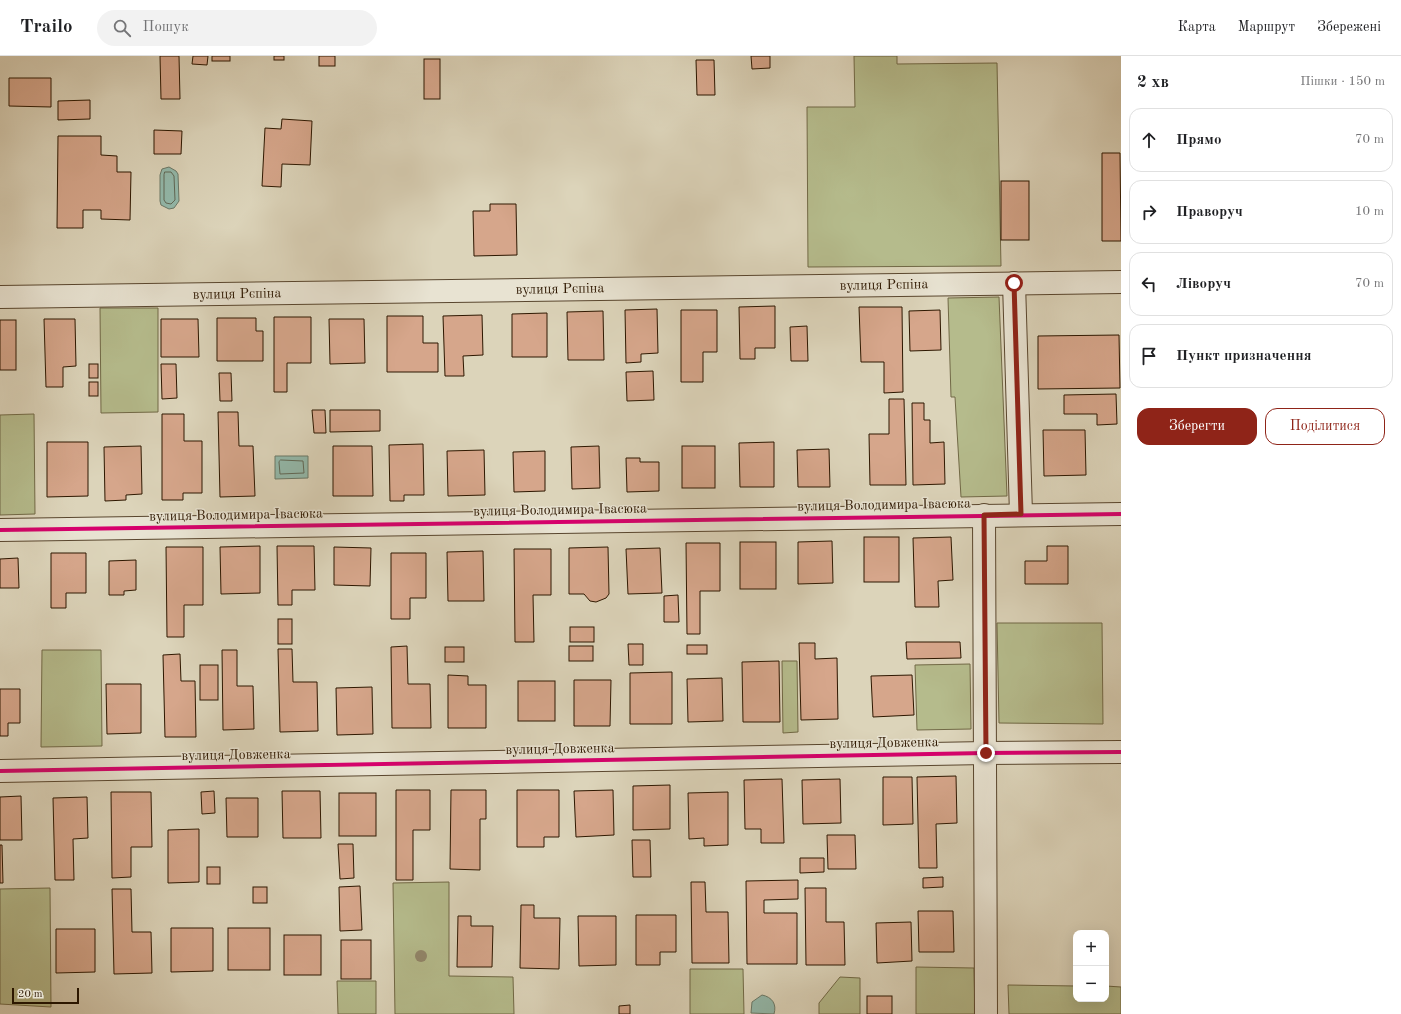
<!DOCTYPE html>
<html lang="uk">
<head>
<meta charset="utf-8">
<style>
	:root { --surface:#fff; --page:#f2f2f2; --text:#202124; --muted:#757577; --line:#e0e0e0; --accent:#8f2418 }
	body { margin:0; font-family:"Old Standard TT",serif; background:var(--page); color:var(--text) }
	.controls { position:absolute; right:12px; bottom:12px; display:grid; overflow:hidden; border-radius:8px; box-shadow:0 4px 16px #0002 }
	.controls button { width:36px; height:36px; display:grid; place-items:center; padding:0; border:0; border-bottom:1px solid var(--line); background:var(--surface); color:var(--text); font:20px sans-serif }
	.scale { position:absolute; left:12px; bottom:10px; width:67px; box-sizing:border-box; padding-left:4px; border:2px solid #2d1700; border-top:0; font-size:11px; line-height:14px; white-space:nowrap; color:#2d1700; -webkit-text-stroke:3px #e8e3d2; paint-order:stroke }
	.stop { position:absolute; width:12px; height:12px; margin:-9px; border:3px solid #8f2418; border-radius:50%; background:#fff }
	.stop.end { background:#8f2418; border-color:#fff; box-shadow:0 1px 4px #0008 }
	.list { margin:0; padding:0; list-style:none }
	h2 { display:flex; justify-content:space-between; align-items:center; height:52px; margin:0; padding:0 16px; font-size:17px }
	h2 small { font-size:13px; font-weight:400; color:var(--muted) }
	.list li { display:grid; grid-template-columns:26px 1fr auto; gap:12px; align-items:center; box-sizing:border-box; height:64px; margin:0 8px 8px; padding:0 8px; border:1px solid var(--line); border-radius:12px }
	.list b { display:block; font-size:15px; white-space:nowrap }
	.list em { font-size:13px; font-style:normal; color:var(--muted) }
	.actions { display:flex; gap:8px; padding:12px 16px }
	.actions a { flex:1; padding:9px 0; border:1px solid var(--accent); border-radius:12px; text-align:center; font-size:14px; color:var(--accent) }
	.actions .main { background:var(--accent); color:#fff }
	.icon { flex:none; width:22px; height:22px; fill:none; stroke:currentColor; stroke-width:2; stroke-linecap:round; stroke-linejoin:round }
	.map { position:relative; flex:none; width:1121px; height:958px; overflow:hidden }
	header { display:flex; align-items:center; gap:24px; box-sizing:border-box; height:56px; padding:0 20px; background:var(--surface); border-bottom:1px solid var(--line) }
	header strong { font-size:19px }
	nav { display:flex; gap:22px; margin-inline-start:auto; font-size:14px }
	.search { width:280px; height:36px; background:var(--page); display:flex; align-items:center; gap:10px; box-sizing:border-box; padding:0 14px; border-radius:22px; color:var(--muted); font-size:15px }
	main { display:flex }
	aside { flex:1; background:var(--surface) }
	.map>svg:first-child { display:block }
</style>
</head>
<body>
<header>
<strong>Trailo</strong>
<div class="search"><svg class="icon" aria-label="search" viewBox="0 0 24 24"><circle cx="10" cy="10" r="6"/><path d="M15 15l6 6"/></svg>Пошук</div>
<nav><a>Карта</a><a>Маршрут</a><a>Збережені</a></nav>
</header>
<main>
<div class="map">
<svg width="1121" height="958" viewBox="0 0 1121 958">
	<rect width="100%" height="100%" fill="#dcd4ba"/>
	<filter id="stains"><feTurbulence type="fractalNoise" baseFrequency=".005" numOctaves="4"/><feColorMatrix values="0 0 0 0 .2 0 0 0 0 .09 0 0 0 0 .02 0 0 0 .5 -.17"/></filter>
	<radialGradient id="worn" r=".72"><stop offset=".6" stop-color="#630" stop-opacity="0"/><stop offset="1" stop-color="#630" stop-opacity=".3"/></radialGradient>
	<!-- green -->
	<g fill="#b5bb8c" stroke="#716946">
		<path d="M854 0H897V8L997 7 1001 210 808 211 807 51H855Z"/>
		<path d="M999 241 1007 440 961 441 955 341H951L948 242Z"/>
		<path d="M100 252H158V356L101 357Z"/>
		<path d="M34 358 35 458 0 459V359Z"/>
		<path d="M997 567H1102L1103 668 999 667Z"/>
		<path d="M42 594H101L102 690 41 691Z"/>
		<path d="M782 605H797L798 676 783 677Z"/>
		<path d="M970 608 971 673 917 674 915 609Z"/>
		<path d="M449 826V920L513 921 514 958H395L393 827Z"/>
		<path d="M50 832 51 951 0 948V833Z"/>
		<path d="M916 911 974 912 975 958H916Z"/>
		<path d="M690 913H743L744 958H690Z"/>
		<path d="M840 921 860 922V958H819V947Z"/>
		<path d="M337 925H376V958H338Z"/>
		<path d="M1008 929 1076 930V943H1106V930L1121 931V958H1009Z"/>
	</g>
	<!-- water -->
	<g fill="#93b9ab" stroke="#6a7867">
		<path d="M169 111 176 115 178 118 179 145 174 152 169 153 161 149 160 145V119L162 113Z"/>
		<path d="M275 400H308V422L275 423Z"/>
		<path d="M762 939C772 941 777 948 774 958L751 957 752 946Z"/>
	</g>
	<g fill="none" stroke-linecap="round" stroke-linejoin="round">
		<!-- shore -->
		<g stroke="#606856" stroke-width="1">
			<path d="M165 116H171L174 120 175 144 171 148 166 147 164 144V119Z"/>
			<path d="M281 404 303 405 304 417 280 418 279 406Z"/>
		</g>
	</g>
	<!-- building -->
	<g fill="#d6a68b" stroke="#2d1700">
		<path d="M160 0H179L180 43H161Z"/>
		<path d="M193 0H208L207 9 192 8Z"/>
		<rect x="212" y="0" width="18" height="5"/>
		<rect x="274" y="0" width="10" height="4"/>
		<rect x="319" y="0" width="16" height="10"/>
		<path d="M751 0H770V12L752 13Z"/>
		<rect x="424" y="3" width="16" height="40"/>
		<path d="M696 4H714L715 39H697Z"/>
		<path d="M9 22H51V51L9 50Z"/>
		<path d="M90 44V63L58 64V45Z"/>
		<path d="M282 63 312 65 310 109 282 108 281 131 262 130 265 72 281 73Z"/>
		<path d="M154 74 182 75 181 98H154Z"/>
		<path d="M58 80H101V99L117 100V116H131L130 164 101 163V154H83V172H57Z"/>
		<path d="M1102 97H1120L1121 185H1102Z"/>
		<rect x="1001" y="125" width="28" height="59"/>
		<path d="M490 148H516L517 199 474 200 473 155H490Z"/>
		<path d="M775 250V292H755V303H740L739 251Z"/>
		<path d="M859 251H902L903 336 884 337V306H861Z"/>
		<path d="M657 253 658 297 641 298V306L626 307 625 254Z"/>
		<path d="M681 254H717V296H703V326H681Z"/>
		<path d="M940 254 941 294 910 295 909 255Z"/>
		<path d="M603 255 604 304H568L567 256Z"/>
		<path d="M547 257V301H512V258Z"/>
		<path d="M482 259 483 299 463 300 464 320H445L443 260Z"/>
		<path d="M387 260H423V287H438V316H387Z"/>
		<path d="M274 261H311V307H287V336H274Z"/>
		<path d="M217 262H256V275H263V305H217Z"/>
		<path d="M44 263H75L76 310 63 311V331H46Z"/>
		<path d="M161 263H198L199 301H161Z"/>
		<path d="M329 263H364L365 307 330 308Z"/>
		<rect x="0" y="264" width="16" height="50"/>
		<path d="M807 270 808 305H791L790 271Z"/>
		<path d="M1119 279 1120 332 1038 333V280Z"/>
		<rect x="89" y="308" width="9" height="14"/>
		<path d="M161 308H176L177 342 162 343Z"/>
		<path d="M653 315 654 344 627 345 626 316Z"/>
		<path d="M219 317H231L232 345H220Z"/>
		<rect x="89" y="326" width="9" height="14"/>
		<path d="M1116 338 1117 368 1097 369V358H1064V339Z"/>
		<path d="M889 343H904L906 429H870L869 378H889Z"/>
		<path d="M912 347H924V364H930V387L944 386 945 428 913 429Z"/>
		<path d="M312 354H325L326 377H314Z"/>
		<path d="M330 354H380V375L330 376Z"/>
		<path d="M218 356H238L239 390H253L255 440 220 441Z"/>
		<path d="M162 358H184V385H202V437H183V444H162Z"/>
		<path d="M1043 374H1085L1086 419 1044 420Z"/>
		<path d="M47 386H88V440L47 441Z"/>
		<path d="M774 386V431H740L739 387Z"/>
		<path d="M423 388 424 439H404V445H390L389 389Z"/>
		<path d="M141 390 142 438 126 439V444L105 445 104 391Z"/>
		<path d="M333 390H372L373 440H333Z"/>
		<path d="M599 390 600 432 572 433 571 391Z"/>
		<rect x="682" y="390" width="33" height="42"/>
		<path d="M829 393 830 431H798L797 394Z"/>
		<path d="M484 394 485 439 448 440 447 395Z"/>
		<path d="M545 395V435L514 436 513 396Z"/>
		<path d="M626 402H640V406H659V435L627 436Z"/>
		<rect x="864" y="481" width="35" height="45"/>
		<path d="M951 481 953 524 938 525 939 551H915L913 482Z"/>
		<path d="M832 485 833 527 798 528V486Z"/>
		<rect x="740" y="486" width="36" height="47"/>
		<path d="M686 487H720V535H700V578H687Z"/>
		<path d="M260 490V537L221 538 220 491Z"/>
		<path d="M277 490H314L315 534H292V549H278Z"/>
		<path d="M1047 490H1068V528H1025V505H1047Z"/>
		<path d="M166 491H203V549H184V581H167Z"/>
		<path d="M334 491 371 492 370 530 334 529Z"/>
		<path d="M608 491 609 538 606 542 596 546 590 545 584 538H569V492Z"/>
		<path d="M660 492 662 537 628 538 626 493Z"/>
		<path d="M514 493H551V539H533L534 586H515Z"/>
		<path d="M483 495 484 545H448L447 496Z"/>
		<path d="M51 497H86V537H66V552H51Z"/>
		<path d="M391 497H426V542H410V563H391Z"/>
		<path d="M18 502 19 532H0V503Z"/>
		<path d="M136 504V534L124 535V539H109V505Z"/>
		<path d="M678 539 679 566H664V540Z"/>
		<rect x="278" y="563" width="14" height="25"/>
		<rect x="570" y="571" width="24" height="15"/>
		<path d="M906 586H960L961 602 907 603Z"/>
		<path d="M799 587H815V603L837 602 838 663 801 664Z"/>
		<path d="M628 588H643V609H629Z"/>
		<rect x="687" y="589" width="20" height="9"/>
		<path d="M407 590 408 628H430L431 672H392L391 591Z"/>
		<rect x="569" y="590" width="24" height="15"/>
		<rect x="445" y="591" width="19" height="15"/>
		<path d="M278 593H292L293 626H317L318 675 280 676Z"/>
		<path d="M222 594H237V630H253L254 673 223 674Z"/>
		<path d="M180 598 181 625H195L196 681H165L163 599Z"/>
		<path d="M779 605 780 666H743L742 606Z"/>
		<rect x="200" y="609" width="18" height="35"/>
		<path d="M672 616V668H630V617Z"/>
		<path d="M448 619 468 620V629H486V672H448Z"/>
		<path d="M912 619 914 659 873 661 871 620Z"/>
		<path d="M722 622 723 665 688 666 687 623Z"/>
		<path d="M574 624H611L610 670H574Z"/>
		<rect x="518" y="625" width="37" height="40"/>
		<path d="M106 628H141V677L107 678Z"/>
		<path d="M372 631 373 678 337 679 336 632Z"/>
		<path d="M0 633H20V667H8V680H0Z"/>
		<path d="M956 720 957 767 936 768 937 812H919L917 721Z"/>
		<path d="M883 721H912L913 768 883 769Z"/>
		<path d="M782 723 784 787H761V773H745L744 724Z"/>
		<path d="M840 723 841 767 803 768 802 724Z"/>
		<path d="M670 729V773L633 774V730Z"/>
		<path d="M396 734H430V774H413V824H396Z"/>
		<path d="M451 734H486V763H480V814L450 813Z"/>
		<path d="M517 734H559V781H544V791H517Z"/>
		<path d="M613 734 614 779 576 781 574 735Z"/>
		<path d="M214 735 215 757 202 758 201 736Z"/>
		<path d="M282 735H320L321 782H283Z"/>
		<path d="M111 736H151L152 791H131V821L112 822Z"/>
		<path d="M728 736V789L704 790V782L689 783 688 737Z"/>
		<rect x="339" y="737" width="37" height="43"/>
		<path d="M21 740 22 784H0V741Z"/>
		<path d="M87 741 88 782 73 783 74 824H55L53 742Z"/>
		<path d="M226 742H258V781H227Z"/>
		<path d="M199 773V826L168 827V774Z"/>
		<path d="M827 779H855L856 813H828Z"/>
		<path d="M632 784H650L651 821H633Z"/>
		<path d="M338 788H353L354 822 340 823Z"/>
		<path d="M0 789H2L3 827H0Z"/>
		<path d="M800 802H824V816L800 817Z"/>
		<rect x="207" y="811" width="13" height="17"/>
		<path d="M943 821V831L923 832V822Z"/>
		<path d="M798 824V843L764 844V857H797V908H747L746 825Z"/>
		<path d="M691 826H705L706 856H728L729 907H692Z"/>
		<path d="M360 830 362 874 340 875 339 831Z"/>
		<rect x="253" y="831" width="14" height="16"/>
		<path d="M805 832H826V866H844L845 909H806Z"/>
		<path d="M112 833H131L132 876H151L152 917 114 918Z"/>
		<path d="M521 849H534V862H560L559 913 520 912Z"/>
		<path d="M918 855H953L954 896H919Z"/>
		<path d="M636 859H676V896H660V909H636Z"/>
		<path d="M458 860H471V870H493L492 911H457Z"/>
		<path d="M578 860H616V909L579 910Z"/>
		<path d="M911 866 912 905 877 907 876 867Z"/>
		<path d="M171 872H213V915L171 916Z"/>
		<rect x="228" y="872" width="42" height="42"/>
		<path d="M56 873H95V916L56 917Z"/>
		<rect x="284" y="879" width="37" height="40"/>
		<rect x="341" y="884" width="30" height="39"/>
		<rect x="867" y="940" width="25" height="18"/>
		<path d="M630 949V958H619V950Z"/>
	</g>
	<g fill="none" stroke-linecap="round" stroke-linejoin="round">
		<!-- minor casing -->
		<g stroke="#59462e" stroke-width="24">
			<g id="minor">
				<path d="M1014 227 1021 458"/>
				<path d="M0 241 1121 226"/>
				<path d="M984 459 986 958"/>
				<path d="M0 474 1121 458"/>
				<path d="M0 715 986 697 1121 696"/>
			</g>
		</g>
		<!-- minor -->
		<use href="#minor" stroke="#e8e3d2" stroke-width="22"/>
		<!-- cycleway casing -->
		<g stroke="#e8e3d2" stroke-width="6">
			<g id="cycleway">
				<path d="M0 474 1121 458"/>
				<path d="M0 715 986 697 1121 696"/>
			</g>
		</g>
		<!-- cycleway -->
		<use href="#cycleway" stroke="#d6006c" stroke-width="4"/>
	</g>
	<!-- trees -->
	<circle fill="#92876b" cx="421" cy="900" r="6"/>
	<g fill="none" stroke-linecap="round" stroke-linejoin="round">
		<!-- route -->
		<path stroke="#8f2418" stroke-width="5" d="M986 697 984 459 1021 458 1014 227"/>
	</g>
	<g text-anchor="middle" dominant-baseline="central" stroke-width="3" stroke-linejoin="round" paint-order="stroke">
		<!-- street labels -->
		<g font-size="14" fill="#2d1700" stroke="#e8e3d2">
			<text transform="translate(884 229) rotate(-1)">вулиця Рєпіна</text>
			<text transform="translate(560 233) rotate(-1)">вулиця Рєпіна</text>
			<text transform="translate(237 238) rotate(-1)">вулиця Рєпіна</text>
			<text transform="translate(884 449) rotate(-1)">вулиця Володимира Івасюка</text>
			<text transform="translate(560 454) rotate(-1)">вулиця Володимира Івасюка</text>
			<text transform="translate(236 459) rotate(-1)">вулиця Володимира Івасюка</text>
			<text transform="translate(884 687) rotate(-1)">вулиця Довженка</text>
			<text transform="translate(560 693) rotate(-1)">вулиця Довженка</text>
			<text transform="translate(236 699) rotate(-1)">вулиця Довженка</text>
		</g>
	</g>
	<rect width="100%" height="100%" filter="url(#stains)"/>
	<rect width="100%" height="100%" fill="url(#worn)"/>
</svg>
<div class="controls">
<button>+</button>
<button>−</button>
</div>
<div class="scale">20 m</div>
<div class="stop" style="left:1014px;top:227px"></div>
<div class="stop end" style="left:986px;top:697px"></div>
</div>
<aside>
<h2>2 хв<small>Пішки · 150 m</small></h2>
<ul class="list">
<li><svg class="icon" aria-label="ahead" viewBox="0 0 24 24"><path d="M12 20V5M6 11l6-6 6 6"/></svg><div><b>Прямо</b></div><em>70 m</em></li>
<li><svg class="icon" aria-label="right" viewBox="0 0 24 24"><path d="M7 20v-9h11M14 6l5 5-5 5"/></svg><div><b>Праворуч</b></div><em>10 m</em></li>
<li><svg class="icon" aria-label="left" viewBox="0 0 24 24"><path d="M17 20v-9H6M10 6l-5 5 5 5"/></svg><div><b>Ліворуч</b></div><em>70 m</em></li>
<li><svg class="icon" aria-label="arrive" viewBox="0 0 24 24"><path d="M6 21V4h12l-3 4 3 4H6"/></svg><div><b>Пункт призначення</b></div></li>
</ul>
<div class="actions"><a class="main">Зберегти</a><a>Поділитися</a></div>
</aside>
</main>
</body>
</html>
